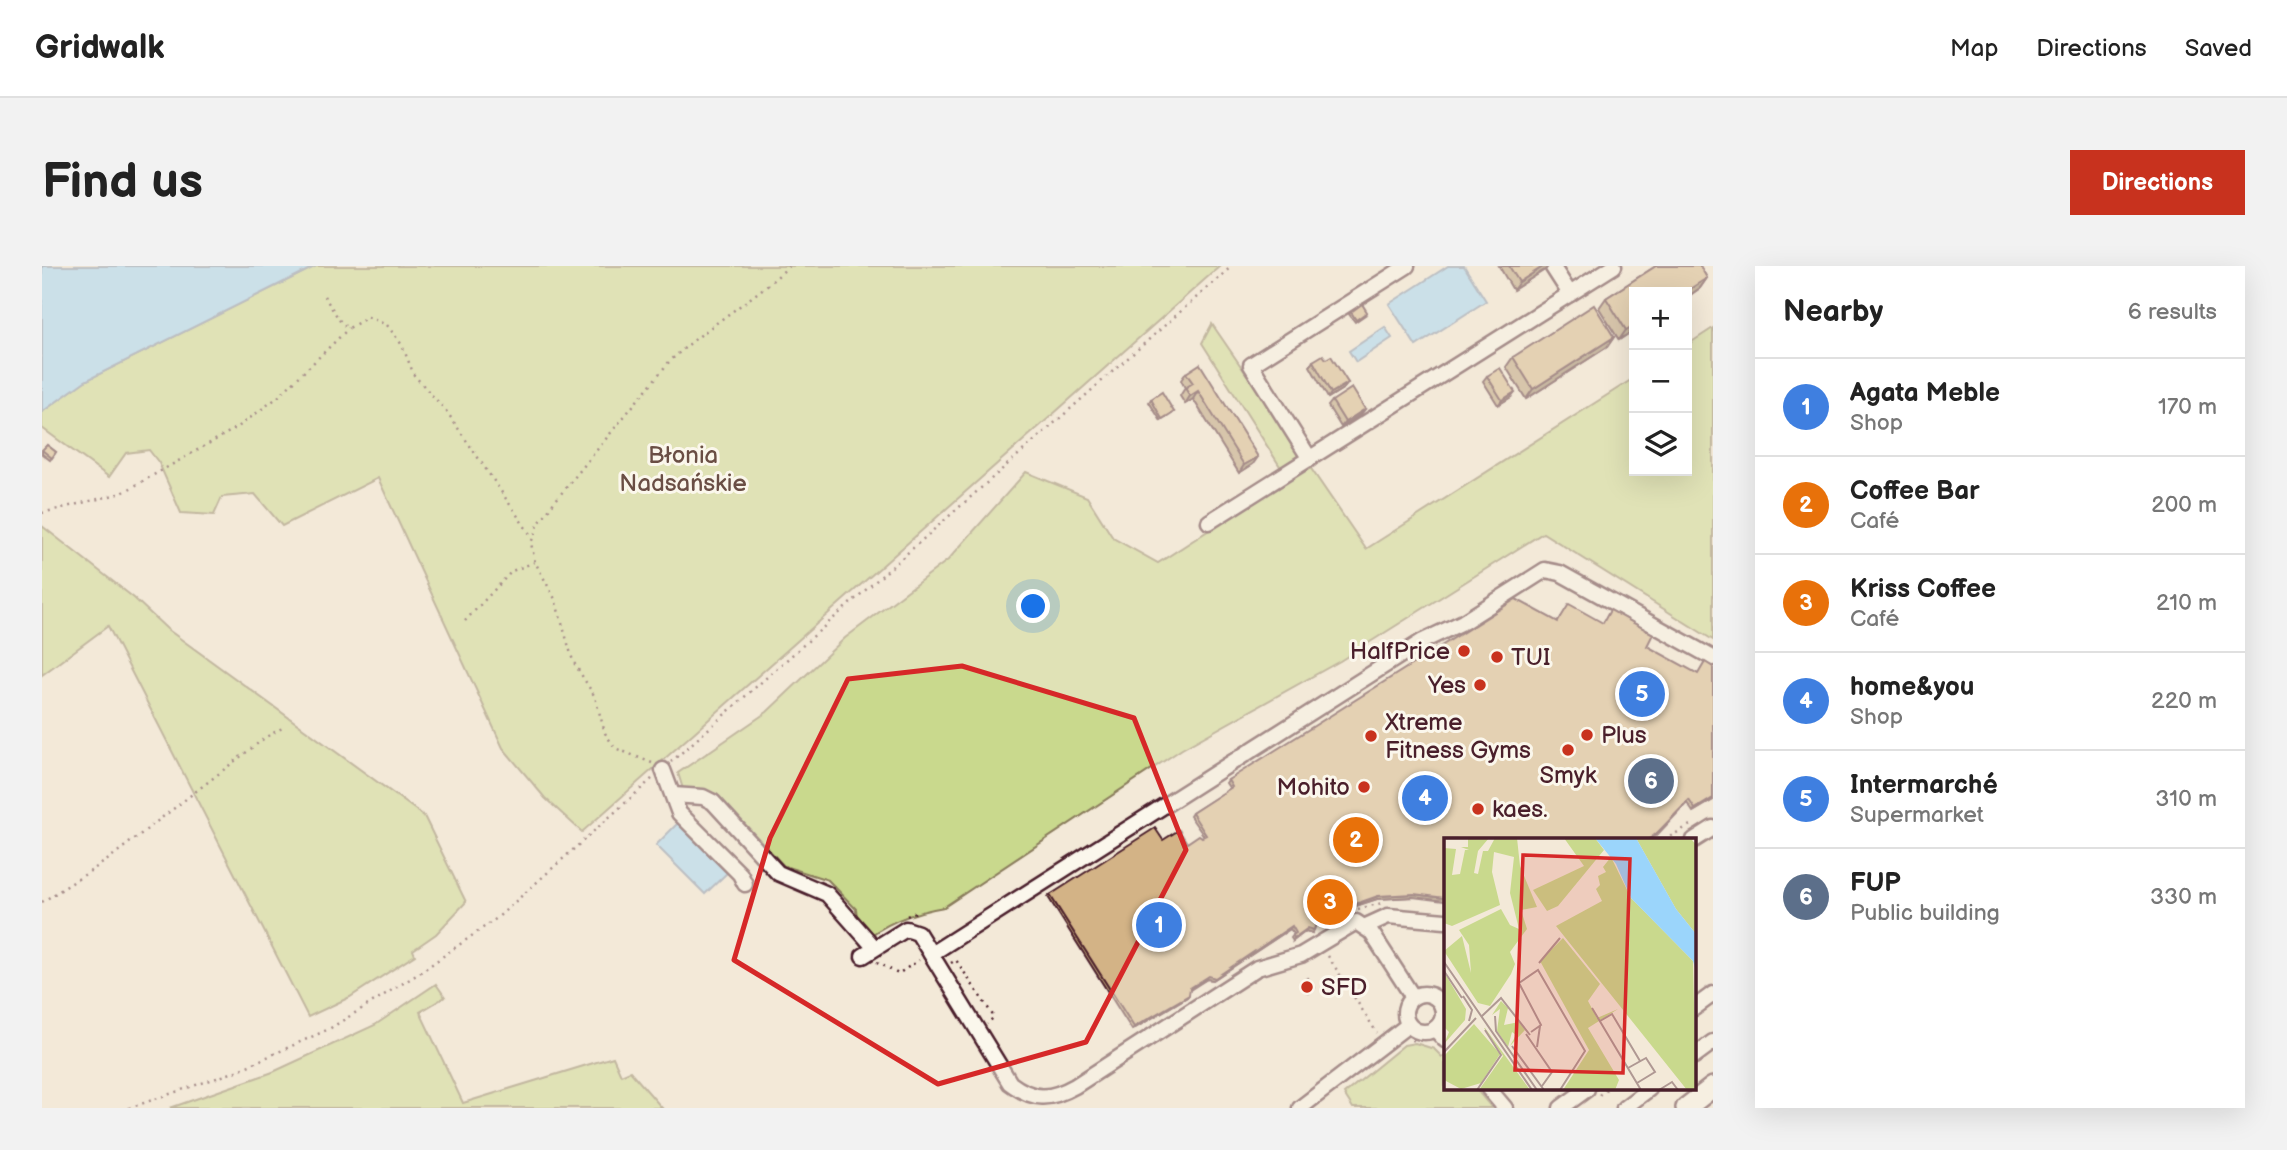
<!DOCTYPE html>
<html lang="en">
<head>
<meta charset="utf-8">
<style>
	:root { --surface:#fff; --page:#f2f2f2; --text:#222; --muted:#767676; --line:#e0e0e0; --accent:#c8321e }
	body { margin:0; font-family:"Balsamiq Sans",sans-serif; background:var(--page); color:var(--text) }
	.controls { position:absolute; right:21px; top:21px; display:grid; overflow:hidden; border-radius:0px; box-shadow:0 7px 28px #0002 }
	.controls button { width:63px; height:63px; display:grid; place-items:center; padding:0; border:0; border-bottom:2px solid var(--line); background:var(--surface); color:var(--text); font:35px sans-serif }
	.you { position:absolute; left:992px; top:341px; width:24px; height:24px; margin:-18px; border:5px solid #fff; border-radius:50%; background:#1a73e8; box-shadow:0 0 0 10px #1a73e833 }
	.badge { display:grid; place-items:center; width:46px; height:46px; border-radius:50%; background:var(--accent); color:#fff; font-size:23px; font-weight:700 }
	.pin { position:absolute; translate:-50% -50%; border:4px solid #fff; box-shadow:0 2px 7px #0006 }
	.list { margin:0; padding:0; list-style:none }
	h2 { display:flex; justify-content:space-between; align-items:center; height:91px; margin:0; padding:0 28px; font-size:30px }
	h2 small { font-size:23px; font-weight:400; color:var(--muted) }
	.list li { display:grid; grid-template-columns:46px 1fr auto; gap:21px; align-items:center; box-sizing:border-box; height:98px; padding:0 28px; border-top:2px solid var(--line) }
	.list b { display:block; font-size:26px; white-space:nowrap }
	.list p { margin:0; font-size:23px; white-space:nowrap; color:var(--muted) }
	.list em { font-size:23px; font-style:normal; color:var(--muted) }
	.icon { flex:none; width:38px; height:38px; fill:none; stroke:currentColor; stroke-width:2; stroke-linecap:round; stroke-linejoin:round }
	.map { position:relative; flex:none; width:1671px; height:842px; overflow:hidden; border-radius:0px }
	header { display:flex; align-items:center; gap:42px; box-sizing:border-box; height:98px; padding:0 35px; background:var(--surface); border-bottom:2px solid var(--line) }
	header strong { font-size:33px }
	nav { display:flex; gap:38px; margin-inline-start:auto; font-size:24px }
	.intro { display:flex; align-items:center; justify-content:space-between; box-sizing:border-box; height:168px; padding:0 42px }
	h1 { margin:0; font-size:49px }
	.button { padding:18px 32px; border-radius:0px; background:var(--accent); color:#fff; font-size:24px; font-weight:700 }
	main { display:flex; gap:42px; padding:0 42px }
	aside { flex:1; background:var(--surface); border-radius:0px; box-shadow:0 7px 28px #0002 }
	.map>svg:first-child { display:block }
</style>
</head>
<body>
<header>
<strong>Gridwalk</strong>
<nav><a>Map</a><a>Directions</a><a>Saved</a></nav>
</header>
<div class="intro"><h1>Find us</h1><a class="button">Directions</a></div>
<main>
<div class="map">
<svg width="1671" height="842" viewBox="0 0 1671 842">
	<rect width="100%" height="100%" fill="#f3e9d8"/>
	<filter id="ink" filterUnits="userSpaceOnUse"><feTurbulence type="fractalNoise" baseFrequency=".0143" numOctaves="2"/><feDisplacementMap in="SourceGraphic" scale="14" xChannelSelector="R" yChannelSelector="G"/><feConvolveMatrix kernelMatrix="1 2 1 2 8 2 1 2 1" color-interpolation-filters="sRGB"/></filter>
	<g filter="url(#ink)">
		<!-- green -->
		<g fill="#c9d98d" stroke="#8a7c5c" stroke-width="2">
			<path d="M274 0H1178L540 566 503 532 461 482 336 212 240 260 213 228 180 231 172 249 139 247 117 197 107 184 84 187 67 211 0 162V146L43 115Z"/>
			<path d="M1170 58 1324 283 1592 112V205H1645V79L1671 62V374L1501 267 1298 395 1140 483 902 641C871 646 842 657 818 678L814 643 786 614 742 600 675 528 641 523 636 507 725 446 803 372 906 294 984 206 1045 231 1071 272 1116 297 1246 213 1160 77Z"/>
			<path d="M0 260 92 332 125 363 382 550 424 636 394 668 371 684 373 689 308 731 266 751 66 360 0 409Z"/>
			<path d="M394 718 403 731 378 746 421 837 571 791 579 809 588 805 620 842H128L231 806 333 759Z"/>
			<path d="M1373 777 1392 783 1400 791 1403 789V823H1434L1450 842H1311L1302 828 1362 779Z"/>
		</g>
		<!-- water -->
		<g fill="#9bd5fb" stroke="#7b8ca8" stroke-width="2">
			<path d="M0 0H274L43 115 0 146Z"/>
			<path d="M1406 0H1422L1444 35 1374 80 1347 38Z"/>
			<path d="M1343 61 1350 72 1314 96 1307 85Z"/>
			<path d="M636 557 685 607 663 628 614 579Z"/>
		</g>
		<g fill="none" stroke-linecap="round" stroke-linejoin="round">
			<!-- minor casing -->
			<g stroke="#4a1f2b" stroke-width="19">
				<g id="minor">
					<path d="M1510 0 1528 28"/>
					<path d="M1268 193 1209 99 1365 0"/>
					<path d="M1167 256 1572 0"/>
					<path d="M621 504 637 547 698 608 703 618"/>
					<path d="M631 529 661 531 671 536 736 607 785 628 832 681"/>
					<path d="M1652 574 1671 562"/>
					<path d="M1324 660 1346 650 1403 655"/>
					<path d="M821 690 864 663 876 667 889 688"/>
					<circle cx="1382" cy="747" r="19"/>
					<path d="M1371 731 1329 666 1314 656 1259 689 1215 702 1033 820C1008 834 992 835 968 817L889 688 1381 375 1421 356 1503 304 1518 307 1671 392"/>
					<path d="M1652 742 1671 728"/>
					<path d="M1393 763 1403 774"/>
					<path d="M1652 790 1671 776"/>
					<path d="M1447 823 1463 842"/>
					<path d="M1258 842 1366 759"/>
					<path d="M1519 842 1545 823"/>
					<path d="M1582 842 1607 823"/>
				</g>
			</g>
			<!-- major casing -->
			<g stroke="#4a1f2b" stroke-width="24">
				<path id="major" d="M1644 842 1671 821"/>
			</g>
			<!-- path -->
			<g stroke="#4a1f2b" stroke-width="2.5" stroke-dasharray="2 5" stroke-linecap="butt">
				<path d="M282 30 300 58 307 62 326 51 345 59 360 79 372 109 405 146 490 271"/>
				<path d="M0 247 80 227 196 161 236 131 307 62"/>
				<path d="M423 355 470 305 493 296"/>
				<path d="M629 496 1190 0"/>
				<path d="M610 497 573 482 563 467 553 431 531 395 513 333 493 296 489 277 496 259 509 240 626 97C663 61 709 36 747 0"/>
				<path d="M1622 574 1650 558"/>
				<path d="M0 636 64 595 224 471 242 461"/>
				<path d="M1316 643 1340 637"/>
				<path d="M865 650 876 645"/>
				<path d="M1286 690 1335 767"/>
				<path d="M835 696 856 708 877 694"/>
				<path d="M909 697 914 694 952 751 945 758"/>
				<path d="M1370 774 1384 775"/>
				<path d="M1557 829 1565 823"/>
				<path d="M87 842 192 806 287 763 376 708 455 652 611 512"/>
			</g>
			<!-- minor -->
			<use href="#minor" stroke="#fbf7ec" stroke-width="14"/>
			<!-- major -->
			<use href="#major" stroke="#fbf7ec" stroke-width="19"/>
		</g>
		<!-- wall -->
		<g fill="#b59a73" stroke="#4a1f2b" stroke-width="2">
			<path d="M1457 0H1506L1504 3 1471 24Z"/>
			<path d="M1614 0H1658L1665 12 1658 22 1645 31V26H1592V64L1577 74 1557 42 1564 32Z"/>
			<path d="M1309 46 1323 49 1313 56 1307 48Z"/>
			<path d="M1572 71 1565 81 1484 133 1464 101 1471 91Z"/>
			<path d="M1284 93 1306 117 1302 122 1286 132 1268 100 1271 95Z"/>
			<path d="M1144 107 1211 198 1197 207 1151 133 1143 138 1138 130 1143 122 1139 114Z"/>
			<path d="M1445 110 1469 131 1456 139 1441 115Z"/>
			<path d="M1109 133 1132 146 1130 148 1119 155 1107 136Z"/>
			<path d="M1290 135 1323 143 1319 148 1299 161 1286 140Z"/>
			<path d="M5 179 14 186 8 194 0 188V185Z"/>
			<path d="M1516 356 1561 357 1605 380 1671 534 1651 546 1645 537 1614 570 1371 631 1335 633 1286 649 1274 659 1270 667 1264 665 1251 675 1249 672 1252 668 1248 663 1171 714 1165 713 1148 724 1145 731 1090 764 1006 631 1008 629 1121 574 1145 577 1160 571 1162 570 1148 550 1150 547 1188 523 1184 517 1186 514Z"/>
			<path d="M1262 715 1272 722 1266 727 1260 718Z"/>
		</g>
		<!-- shaded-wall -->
		<g fill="#947d5e" stroke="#4a1f2b" stroke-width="2">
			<path d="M1502 0H1506L1504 3 1471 24 1477 16Z"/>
			<path d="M1665 12 1658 22 1645 31V26H1643Z"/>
			<path d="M1592 59V64L1577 74 1584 64Z"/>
			<path d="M1572 71 1565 81 1484 133 1491 123Z"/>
			<path d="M1306 117 1302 122 1286 132 1289 127Z"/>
			<path d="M1156 125 1151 133 1143 138 1148 130Z"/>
			<path d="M1473 126 1469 131 1456 139 1460 134Z"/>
			<path d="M1323 143 1319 148 1299 161 1303 156Z"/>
			<path d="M1216 191 1211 198 1197 207 1202 199Z"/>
			<path d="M1671 532V534L1651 546 1653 543Z"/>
			<path d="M1372 628 1403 632V635L1371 631 1335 633 1286 649 1273 660 1288 647 1336 630Z"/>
			<path d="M1250 660 1248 663 1171 714 1165 713 1146 724 1148 722 1167 710Z"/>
			<path d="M1266 662 1272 664 1270 667 1264 665 1251 675 1252 672Z"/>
			<path d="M1147 729 1145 731 1090 764 1092 761Z"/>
		</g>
		<!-- building -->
		<g fill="#d3b386" stroke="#4a1f2b" stroke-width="2">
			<path d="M1467 0H1502L1477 16Z"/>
			<path d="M1614 0H1658L1665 12 1643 26H1592V59L1584 64 1564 32Z"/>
			<path d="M1320 38 1325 46 1314 54 1309 46Z"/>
			<path d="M1552 39 1572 71 1491 123 1471 91Z"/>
			<path d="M1281 89 1284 93 1289 90 1306 117 1289 127 1271 95Z"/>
			<path d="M1158 98 1216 191 1202 199 1156 125 1148 130 1143 122 1151 117 1144 107Z"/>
			<path d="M1458 102 1473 126 1460 134 1445 110Z"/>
			<path d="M1310 122 1323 143 1303 156 1290 135Z"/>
			<path d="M1120 126 1132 146 1120 153 1109 133Z"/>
			<path d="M5 179 14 186 10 192 0 184Z"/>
			<path d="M1474 333 1516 356 1527 338 1561 357 1568 344 1611 368 1605 380 1656 408 1663 396 1671 401V532L1653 543 1647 534 1615 567 1606 574H1403V632L1372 628 1336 630 1288 647 1274 657 1272 664 1266 662 1252 672 1251 669 1254 667 1250 660 1173 712 1167 710 1148 722 1147 729 1092 761 1008 629 1113 562 1121 574 1137 564 1145 577 1157 569 1160 571 1164 569 1150 547 1190 521 1186 514Z"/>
			<path d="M1266 712 1272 722 1268 725 1262 715Z"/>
		</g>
	</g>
	<!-- marked area -->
	<path d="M0 0H1671V842H0ZM920 400 1092 452 1144 584 1044 776 896 818 692 694 728 572 806 413Z" fill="#f3e9d8" fill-opacity=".55" fill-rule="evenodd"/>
	<path fill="none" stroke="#d62828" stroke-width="5" stroke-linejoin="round" d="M920 400 1092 452 1144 584 1044 776 896 818 692 694 728 572 806 413Z"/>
	<!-- markers -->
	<g fill="#c8321e" stroke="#fbf7ec" stroke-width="2.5">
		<circle cx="1422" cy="385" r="7"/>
		<circle cx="1455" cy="391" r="7"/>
		<circle cx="1438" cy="419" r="7"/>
		<circle cx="1545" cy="469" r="7"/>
		<circle cx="1329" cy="470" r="7"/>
		<circle cx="1526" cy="484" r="7"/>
		<circle cx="1322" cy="521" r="7"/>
		<circle cx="1436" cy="543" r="7"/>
		<circle cx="1265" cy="721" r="7"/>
	</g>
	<g text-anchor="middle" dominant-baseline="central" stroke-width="6" stroke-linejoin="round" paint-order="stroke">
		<!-- park labels -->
		<g font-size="24" fill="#6a4e44" stroke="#fbf7ec">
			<text x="641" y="189">Błonia<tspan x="641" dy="28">Nadsańskie</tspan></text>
		</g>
		<!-- poi labels -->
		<g font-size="24" fill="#4a1f2b" stroke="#fbf7ec" text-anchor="start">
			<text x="1408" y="385" text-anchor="end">HalfPrice</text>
			<text x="1469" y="391">TUI</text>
			<text x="1424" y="419" text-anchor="end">Yes</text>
			<text x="1343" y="456">Xtreme<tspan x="1343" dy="28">Fitness Gyms</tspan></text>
			<text x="1559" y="469">Plus</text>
			<text x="1526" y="509" text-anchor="middle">Smyk</text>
			<text x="1308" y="521" text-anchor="end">Mohito</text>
			<text x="1450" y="543">kaes.</text>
			<text x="1279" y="721">SFD</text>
		</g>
	</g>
	<!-- overview -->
	<g transform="translate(1402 572)">
		<rect width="252" height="252" fill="#f3e9d8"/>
		<path d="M24 0H45L34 13 30 35 34 36 39 13H44L51 0H73L76 28 93 69 77 72 83 91 66 114 71 126 67 136 46 168 34 165 0 113 18 98 27 135 25 107 15 92 57 71 66 87 75 91 66 55 70 19 50 14 48 34 56 67 8 88 0 85V10L12 11 8 37 16 36 21 12H25L17 9H24ZM120 0H151L160 12 114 68 103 73 89 52 140 28ZM192 0H252L248 2 252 7V96L232 71ZM167 19 187 60 249 123 252 252H243L112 88 158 63 152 51 156 47 154 38 162 34 159 29ZM119 100 156 146 144 163 153 180 174 171 144 190 175 242 171 252H119L145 212 96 123ZM0 134 22 171 21 182 0 206 5 194 0 189ZM57 163 64 170 60 187 75 184 81 192 66 208 72 197 68 194 64 209 53 193 56 171 48 177ZM30 186 56 216 37 245 17 251 0 242V218ZM40 190H41L86 252H35L59 218Z" fill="#c9d98d"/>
		<path d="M151 0H192L232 71 252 96V133L249 123 187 60 172 26Z" fill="#9bd5fb"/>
		<path fill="none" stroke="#af9893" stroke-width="2" d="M0 124 88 252M95 125 116 100M0 133 18 160M19 158 28 172 25 183M148 170 197 252M38 178 57 160 86 197M51 178 52 193 93 252M156 183 168 176 196 223M87 194 97 187 75 145 94 132 141 213 116 252M82 196 108 234 98 248M68 208 100 252M93 209 96 188M0 214 32 180M184 230 202 220 211 234 193 245M33 252 57 217 41 192M215 252 228 244 234 252"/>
		<path fill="#d62828" fill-opacity="0.15" stroke="#d62828" stroke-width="3.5" d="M79 17 186 21 179 235 71 232Z"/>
		<rect width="252" height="252" fill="none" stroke="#4a1f2b" stroke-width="3.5"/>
	</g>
</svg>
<div class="controls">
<button>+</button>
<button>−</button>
<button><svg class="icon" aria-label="layers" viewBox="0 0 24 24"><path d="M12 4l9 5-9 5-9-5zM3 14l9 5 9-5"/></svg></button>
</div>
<div class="you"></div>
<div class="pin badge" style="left:1117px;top:659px;background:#3f7fe0">1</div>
<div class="pin badge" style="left:1314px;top:574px;background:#e8710a">2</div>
<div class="pin badge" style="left:1288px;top:636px;background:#e8710a">3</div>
<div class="pin badge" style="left:1383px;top:532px;background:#3f7fe0">4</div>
<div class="pin badge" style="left:1600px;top:428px;background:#3f7fe0">5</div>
<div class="pin badge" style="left:1609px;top:515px;background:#5c6f8a">6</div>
</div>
<aside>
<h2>Nearby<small>6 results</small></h2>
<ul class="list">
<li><span class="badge" style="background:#3f7fe0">1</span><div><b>Agata Meble</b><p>Shop</p></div><em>170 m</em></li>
<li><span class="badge" style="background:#e8710a">2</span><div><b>Coffee Bar</b><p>Café</p></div><em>200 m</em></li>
<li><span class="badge" style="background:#e8710a">3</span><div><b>Kriss Coffee</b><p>Café</p></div><em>210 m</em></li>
<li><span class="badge" style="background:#3f7fe0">4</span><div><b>home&amp;you</b><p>Shop</p></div><em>220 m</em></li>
<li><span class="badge" style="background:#3f7fe0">5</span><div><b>Intermarché</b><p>Supermarket</p></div><em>310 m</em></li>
<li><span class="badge" style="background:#5c6f8a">6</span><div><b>FUP</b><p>Public building</p></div><em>330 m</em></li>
</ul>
</aside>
</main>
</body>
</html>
